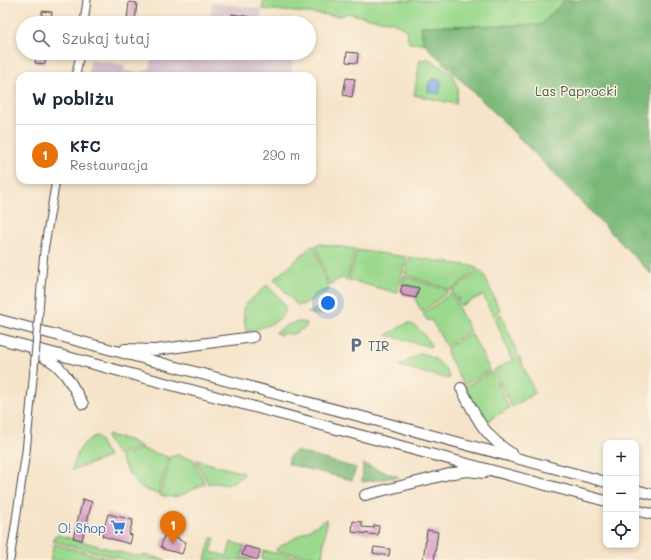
<!DOCTYPE html>
<html lang="pl">
<head>
<meta charset="utf-8">
<style>
	:root { --surface:#fff; --page:#f2f2f3; --text:#1f2937; --muted:#747a83; --line:#e0e1e3; --accent:#1f6fb2 }
	body { margin:0; font-family:Mali,sans-serif; background:var(--page); color:var(--text) }
	.controls { position:absolute; right:12px; bottom:12px; display:grid; overflow:hidden; border-radius:8px; box-shadow:0 2px 6px #0003 }
	.controls button { width:36px; height:36px; display:grid; place-items:center; padding:0; border:0; border-bottom:1px solid var(--line); background:var(--surface); color:var(--text); font:20px sans-serif }
	.you { position:absolute; left:328px; top:303px; width:14px; height:14px; margin:-10px; border:3px solid #fff; border-radius:50%; background:#1a73e8; box-shadow:0 0 0 6px #1a73e833 }
	.badge { display:grid; place-items:center; width:26px; height:26px; border-radius:50%; background:var(--accent); color:#fff; font-size:13px; font-weight:700 }
	.pin { position:absolute; translate:-50% -33px; filter:drop-shadow(0 1px 2px #0008) }
	.pin::after { content:''; position:absolute; top:21px; width:14px; height:12px; background:inherit; clip-path:polygon(0 0,100% 0,50% 100%) }
	.list { margin:0; padding:0; list-style:none }
	h2 { display:flex; justify-content:space-between; align-items:center; height:52px; margin:0; padding:0 16px; font-size:17px }
	h2 small { font-size:13px; font-weight:400; color:var(--muted) }
	.list li { display:grid; grid-template-columns:26px 1fr auto; gap:12px; align-items:center; box-sizing:border-box; height:60px; padding:0 16px; border-top:1px solid var(--line) }
	.list b { display:block; font-size:15px; white-space:nowrap }
	.list p { margin:0; font-size:13px; white-space:nowrap; color:var(--muted) }
	.list em { font-size:13px; font-style:normal; color:var(--muted) }
	.icon { flex:none; width:22px; height:22px; fill:none; stroke:currentColor; stroke-width:2; stroke-linecap:round; stroke-linejoin:round }
	.map { position:relative; flex:none; width:651px; height:560px; overflow:hidden }
	.search { position:absolute; background:var(--surface); box-shadow:0 2px 6px #0003; left:16px; top:16px; width:300px; height:44px; display:flex; align-items:center; gap:10px; box-sizing:border-box; padding:0 14px; border-radius:22px; color:var(--muted); font-size:15px }
	.panel { position:absolute; background:var(--surface); box-shadow:0 2px 6px #0003; left:16px; top:72px; width:300px; height:112px; border-radius:12px }
	.map>svg:first-child { display:block }
</style>
</head>
<body>
<div class="map">
<svg width="651" height="560" viewBox="0 0 651 560">
	<rect width="100%" height="100%" fill="#fcf5e5"/>
	<filter id="ink" filterUnits="userSpaceOnUse"><feTurbulence type="fractalNoise" baseFrequency=".025" numOctaves="2"/><feDisplacementMap in="SourceGraphic" scale="8" xChannelSelector="R" yChannelSelector="G"/><feConvolveMatrix kernelMatrix="1 2 1 2 8 2 1 2 1" color-interpolation-filters="sRGB"/></filter>
	<filter id="wash" filterUnits="userSpaceOnUse"><feTurbulence type="fractalNoise" baseFrequency=".012" numOctaves="4" result="noise"/><feDisplacementMap in="SourceGraphic" scale="16" xChannelSelector="R" yChannelSelector="G"/><feGaussianBlur stdDeviation="0.9" result="paint"/><feColorMatrix in="noise" values="0 0 0 0 0 0 0 0 0 0 0 0 0 0 0 0 0 1.4 0 .05"/><feComposite in="paint" operator="in"/></filter>
	<g filter="url(#wash)">
		<rect width="100%" height="100%" fill="#f6e4ca"/>
		<!-- industrial -->
		<g fill="#d1bdca">
			<path d="M212 3 262 9 260 23H209Z"/>
			<path d="M151 53H257V55L293 59 291 76H88L90 60 125 65 124 71 141 73 150 68Z"/>
		</g>
		<!-- green -->
		<g fill="#9bd98e" stroke="#63825c">
			<path d="M264 0H565L541 25 422 26 423 43H409L406 30 393 22 369 18 348 13 340 16 262 9Z"/>
			<path d="M429 59 452 74 458 88 456 104 414 95 420 60Z"/>
			<path d="M321 244 355 249 347 280 341 278 329 285 316 245Z"/>
			<path d="M314 246 329 290 302 305H297L274 279 311 247Z"/>
			<path d="M357 250 407 257 397 293 349 280Z"/>
			<path d="M410 257 472 266 478 269 451 290 405 274Z"/>
			<path d="M480 270 484 275 500 311 493 316 483 295 460 306 457 300 459 299V298L456 299 452 291Z"/>
			<path d="M404 276 449 291 422 312 416 301 419 288 402 284Z"/>
			<path d="M267 285C272 291 282 299 285 307 289 321 255 330 246 332L243 307Z"/>
			<path d="M451 293 470 331 446 346 432 321 427 320 423 314Z"/>
			<path d="M326 304H336V307C323 314 323 316 308 313Z"/>
			<path d="M501 314 518 354 511 358 495 318Z"/>
			<path d="M299 322 307 323 306 327 293 334 282 333 281 335 276 333V332L289 324Z"/>
			<path d="M408 323C419 325 425 336 431 345L430 347 386 335Z"/>
			<path d="M471 333 490 370 464 385 448 355 447 348Z"/>
			<path d="M421 353C433 356 448 366 449 379L399 366Z"/>
			<path d="M519 356 535 393 512 407 493 371Z"/>
			<path d="M491 372 509 408 486 422 465 387Z"/>
			<path d="M108 435 129 440 142 447 117 455 106 437Z"/>
			<path d="M96 436 98 437 109 457 72 470C77 454 80 442 96 436Z"/>
			<path d="M142 449 168 457 158 494C133 487 132 478 120 457Z"/>
			<path d="M177 455 193 459 205 484C187 490 181 501 160 495L170 457Z"/>
			<path d="M196 460 244 473 243 476 228 485 215 483 208 484Z"/>
			<path d="M327 519 322 558 277 551 276 549Z"/>
			<path d="M58 535 135 556 146 555 166 560H126L53 541 54 536Z"/>
			<path d="M211 538H215L211 552 227 556 231 542 244 546 241 557 253 560H205Z"/>
			<path d="M54 544 114 560H50Z"/>
			<path d="M263 551 319 560H261Z"/>
		</g>
		<!-- forest -->
		<g fill="#7cb979" stroke="#547252">
			<path d="M565 0H651V274L501 119 423 43 421 26 541 25Z"/>
			<path d="M296 451 356 468 352 480 288 464 290 455Z"/>
			<path d="M363 464 399 477 362 482Z"/>
		</g>
		<!-- water -->
		<path fill="#68a4d9" stroke="#4a6882" d="M431 79H436L442 81 439 94 428 92V84Z"/>
		<g id="blocks">
			<!-- building -->
			<g fill="#d498c3">
				<path d="M129 2 137 3 135 21 127 20Z"/>
				<path d="M42 11 52 12 51 23H41Z"/>
				<path d="M232 14 251 17V18L262 20 261 23H230Z"/>
				<path d="M347 52 358 53 357 63 346 62Z"/>
				<path d="M36 53H46L45 64 35 63Z"/>
				<path d="M346 78 355 79 352 97 343 95Z"/>
				<path d="M402 285 404 286 405 285 419 288 416 298 402 295V293L400 292Z"/>
				<path d="M83 499 92 502 82 540 73 538Z"/>
				<path d="M108 514 133 520 129 534 132 535 130 544 102 536Z"/>
				<path d="M353 521 362 522V527L374 528V525L379 526 378 535 352 532Z"/>
				<path d="M427 530 438 532 434 560H423Z"/>
				<path d="M164 536 179 538V540L186 542 182 554 163 549 164 548 161 547Z"/>
				<path d="M245 546 260 550 258 560 242 555Z"/>
				<path d="M374 547 390 549 389 556 373 553Z"/>
			</g>
		</g>
	</g>
	<g filter="url(#ink)">
		<use href="#blocks" fill-opacity="0" stroke="#494743" stroke-width="1"/>
		<g fill="none" stroke-linecap="round" stroke-linejoin="round">
			<!-- minor casing -->
			<g stroke="#494743" stroke-width="9">
				<g id="minor">
					<path d="M84 23 87 0"/>
					<path d="M76 76 80 53"/>
					<path d="M39 311 44 251 56 180"/>
					<path d="M10 560 26 452 34 369"/>
				</g>
			</g>
			<!-- highway casing -->
			<g stroke="#494743" stroke-width="12">
				<g id="highway">
					<path d="M0 320 606 482"/>
					<path d="M0 339 606 501"/>
					<path d="M125 349 155 350 253 337"/>
					<path d="M34 352C39 355 45 358 51 361 66 371 74 389 83 404"/>
					<path d="M461 388C476 417 483 435 511 453"/>
					<path d="M636 490 651 494"/>
					<path d="M365 495 453 473 467 471 484 473"/>
					<path d="M636 510 651 514"/>
				</g>
			</g>
			<!-- minor -->
			<use href="#minor" stroke="#fff" stroke-width="7"/>
			<!-- highway -->
			<use href="#highway" stroke="#fff" stroke-width="10"/>
			<!-- minor-bridge casing -->
			<g stroke="#494743" stroke-width="9" stroke-linecap="butt">
				<path id="minor-bridge" d="M34 369 39 311"/>
			</g>
			<!-- minor-bridge -->
			<use href="#minor-bridge" stroke="#fff" stroke-width="7"/>
		</g>
	</g>
	<!-- icons -->
	<defs>
		<g id="parking-bare" transform="scale(1.2)"><path d="M-3.5-5.5H1a3.5 3.5 0 0 1 0 7H-1V5.5H-3.5ZM-1-3.4V-.6H.8a1.4 1.4 0 0 0 0-2.8Z" fill="#5c6f8a" stroke="#fcf5e5" stroke-width="2.5" paint-order="stroke"/></g>
		<g id="supermarket-bare" transform="scale(1.2)"><path d="M-6-5.5h2.5l.6 2H6L4.5 2H-2.5L-4.4-4H-6ZM-1.5 3.2a1.3 1.3 0 1 0 .1 0ZM3 3.2a1.3 1.3 0 1 0 .1 0Z" fill="#3f7fe0" stroke="#fcf5e5" stroke-width="2.5" paint-order="stroke"/></g>
	</defs>
	<g fill-rule="evenodd">
		<use href="#parking-bare" x="356" y="345"/>
		<use href="#supermarket-bare" x="118" y="527"/>
	</g>
	<g text-anchor="middle" dominant-baseline="central" stroke-width="3" stroke-linejoin="round" paint-order="stroke">
		<!-- park labels -->
		<g font-size="13" fill="#475644" stroke="#fcf5e5">
			<text x="576" y="90">Las Paprocki</text>
		</g>
		<!-- service labels -->
		<g font-size="13" fill="#4e5e75" stroke="#fcf5e5" text-anchor="start">
			<text x="368" y="345">TIR</text>
		</g>
		<!-- shop labels -->
		<g font-size="13" fill="#366cbe" stroke="#fcf5e5" text-anchor="end">
			<text x="106" y="527">O! Shop</text>
		</g>
	</g>
</svg>
<div class="controls">
<button>+</button>
<button>−</button>
<button><svg class="icon" aria-label="locate" viewBox="0 0 24 24"><circle cx="12" cy="12" r="6"/><path d="M12 2v4M12 18v4M2 12h4M18 12h4"/></svg></button>
</div>
<div class="you"></div>
<div class="pin badge" style="left:173px;top:544px;background:#e8710a">1</div>
<div class="search"><svg class="icon" aria-label="search" viewBox="0 0 24 24"><circle cx="10" cy="10" r="6"/><path d="M15 15l6 6"/></svg>Szukaj tutaj</div>
<section class="panel">
<h2>W pobliżu<small></small></h2>
<ul class="list">
<li><span class="badge" style="background:#e8710a">1</span><div><b>KFC</b><p>Restauracja</p></div><em>290 m</em></li>
</ul>
</section>
</div>
</body>
</html>
